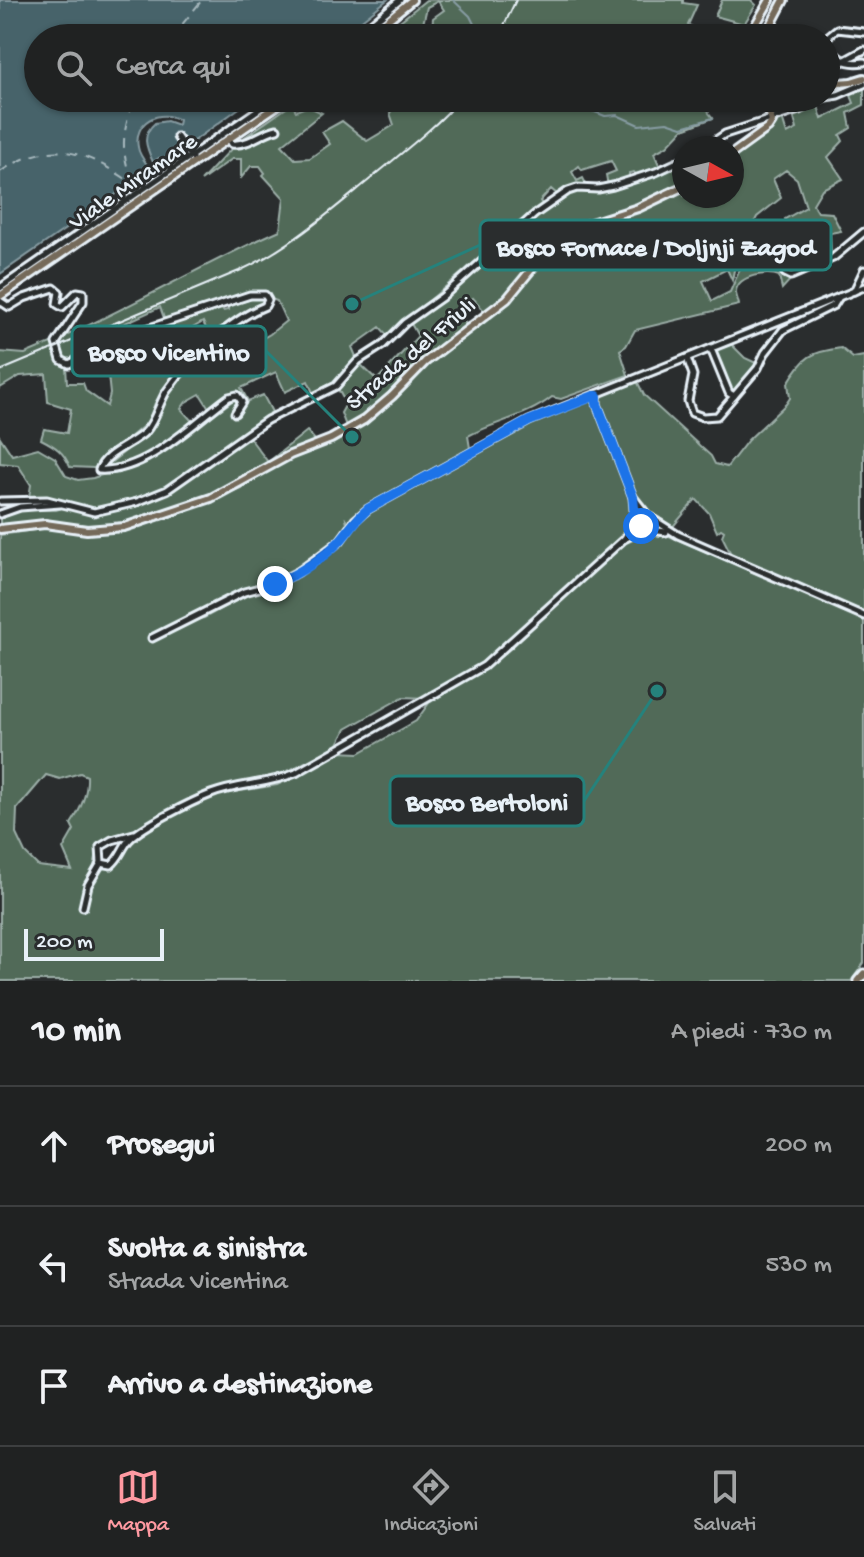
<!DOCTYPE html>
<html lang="it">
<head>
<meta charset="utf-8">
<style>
	:root { --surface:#202222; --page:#282a2a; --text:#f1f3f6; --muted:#a2a4a5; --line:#3d3f40; --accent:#ff9aa2 }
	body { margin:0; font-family:"Gochi Hand",sans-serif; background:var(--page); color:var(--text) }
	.compass { position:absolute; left:672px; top:136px; width:72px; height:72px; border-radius:50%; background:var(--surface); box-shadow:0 2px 6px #0004; rotate:98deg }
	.scale { position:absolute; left:24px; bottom:20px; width:140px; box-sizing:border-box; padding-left:8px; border:4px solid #e8f1f8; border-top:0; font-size:22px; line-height:28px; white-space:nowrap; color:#e8f1f8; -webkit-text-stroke:6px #2a2d2e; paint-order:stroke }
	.stop { position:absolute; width:24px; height:24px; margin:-18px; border:6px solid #1a73e8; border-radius:50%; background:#fff }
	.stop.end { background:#1a73e8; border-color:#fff; box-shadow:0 2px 8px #0008 }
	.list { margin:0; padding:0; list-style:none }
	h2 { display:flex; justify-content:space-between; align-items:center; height:104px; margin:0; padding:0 32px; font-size:34px }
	h2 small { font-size:26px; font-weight:400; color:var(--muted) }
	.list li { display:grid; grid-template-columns:52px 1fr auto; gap:24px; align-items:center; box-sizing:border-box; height:120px; padding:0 32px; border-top:2px solid var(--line) }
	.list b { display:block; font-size:30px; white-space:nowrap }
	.list p { margin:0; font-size:26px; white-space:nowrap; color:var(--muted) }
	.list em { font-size:26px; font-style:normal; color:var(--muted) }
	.icon { flex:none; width:44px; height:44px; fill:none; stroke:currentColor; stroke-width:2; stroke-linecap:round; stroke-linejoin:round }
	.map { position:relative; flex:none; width:864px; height:981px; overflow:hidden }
	.search { position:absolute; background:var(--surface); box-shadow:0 2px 6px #0004; left:24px; right:24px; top:24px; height:88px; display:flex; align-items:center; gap:20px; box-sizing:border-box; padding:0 28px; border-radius:44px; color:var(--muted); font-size:30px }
	.sheet { height:464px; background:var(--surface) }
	nav { display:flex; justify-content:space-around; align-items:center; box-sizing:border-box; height:112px; border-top:2px solid var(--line); background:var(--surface); font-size:22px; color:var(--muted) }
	nav a { display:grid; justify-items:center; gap:4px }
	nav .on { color:var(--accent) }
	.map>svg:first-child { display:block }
</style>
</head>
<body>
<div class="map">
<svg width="864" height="981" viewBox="0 0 864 981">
	<rect width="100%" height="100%" fill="#2a2d2e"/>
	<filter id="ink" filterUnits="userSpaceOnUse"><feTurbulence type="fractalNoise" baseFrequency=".0125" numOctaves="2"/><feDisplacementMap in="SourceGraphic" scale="16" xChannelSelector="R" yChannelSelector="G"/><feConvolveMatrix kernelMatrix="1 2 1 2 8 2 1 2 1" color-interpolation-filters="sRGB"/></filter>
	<g filter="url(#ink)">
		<!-- green -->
		<g fill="#516a58" stroke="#9caea8" stroke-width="2" fill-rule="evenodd">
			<path d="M426 0H683V3L697 5 688 25 702 31 701 38H452L447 33 434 38 432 29 433 18 444 10 438 1 427 7 422 28 413 33 411 38H379L393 27 399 31 405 27 400 21Z"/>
			<path d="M722 0H751L756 5 744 24 715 16Z"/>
			<path d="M864 87V105L848 113 851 128 840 135 843 141 828 157 843 179 822 189 813 204 818 212 832 213 841 231 830 233 831 257 824 242 815 244 803 256 792 230H788L785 219 806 207 797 179 786 170 773 179 781 198 757 217 753 225 765 250 753 262 735 265 732 280 727 269 703 281 712 301 730 292 740 269 756 265 768 253 782 274 792 278 782 289 779 276C768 271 738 275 736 291 735 293 739 303 739 305L635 330 626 346 620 350 628 375 561 399 552 397C527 417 496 421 468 436L470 448 368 504 350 522 346 519 347 524C320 566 275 576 232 594 203 606 177 624 149 638L153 640 191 620 204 618 242 597 300 574 341 544 371 509 545 417 592 400 631 497 633 520 625 535 475 669 425 698 403 697 346 729 337 746 272 779 213 790 129 833 111 838 99 844 94 866 99 869 114 867 138 835 203 800 222 794 277 785 305 772 339 752 359 753 416 721 429 703 482 671 510 649 628 539 646 531 660 532 864 620V963L851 981H0V535L48 528 88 534 119 532 176 515 243 487 288 459 350 434 377 416 447 347 507 303 551 250 567 239 611 218 643 210 684 189V196H732V157L770 129 775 120 782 118 787 134 797 129 793 115 817 103 822 119 854 103 850 93ZM80 773 87 776C88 794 81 809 71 824L74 830 63 849 72 870 38 866 25 853 16 834 17 809 46 775 60 779Z"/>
			<path d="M399 98H706L709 113 713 118 683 129 667 146 654 153 660 167 637 176 634 172 629 173V178L608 186 606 175 616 171 611 161 582 170 579 166 572 172 577 181 583 178 587 186H573L558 195 551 189 540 201 544 207C521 215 507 242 485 247L486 252 388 336 380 327 352 347 357 359 338 381 314 395 308 381 285 392 276 372 241 388 248 401 263 395 273 414C216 448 166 505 95 508 73 508 51 498 29 497L31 485 18 465 0 463V437L12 455 38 448 55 458 66 476 78 480 93 478 155 457 235 399 238 400 231 413 237 416 244 404 242 394 236 391 209 408 200 394 186 402 181 409 192 421C166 443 138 463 104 468L148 433 172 390 196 360 202 369C213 372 218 370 227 363L225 351 215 344 230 333 239 352 270 334 286 321 277 301 271 299 265 291 240 297 165 321 160 307 101 334 102 343 70 361C62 357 57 347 61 338 135 305 205 263 280 230L284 198 263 175 265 173 260 166H251L241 178V159H232L201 181 233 147C249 147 263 134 279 130V127L263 129 236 143 292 104 296 111 308 106 322 113 282 145 295 159 310 158 330 144 322 132 342 121 367 141 394 125 390 113Z"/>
			<path d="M684 161V183L630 207 583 223 553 240 514 289 485 312 473 298 456 313 467 325 432 351 363 417 346 426 341 413 346 404 338 389 359 363 377 380 418 336 410 322C468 285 513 230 571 193 581 189 587 193 597 192 627 189 658 174 684 161Z"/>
			<path d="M259 297 263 298V304L237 316 211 339 203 322 186 332 196 350 166 385 155 403 148 422 94 468 70 467C64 452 55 446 41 439L44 429 67 433 71 409 48 402 46 374 20 376 0 388V352L25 354 53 342 58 360 66 366 67 383H83L86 391 107 406 110 394 107 366 120 368 125 352 129 349 132 352 142 348 149 353 163 344 159 329 221 308 223 311 228 310V306Z"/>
			<path d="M730 343 745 358 756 363 734 393 730 391 713 352Z"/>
			<path d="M841 348 853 358 864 356V614L732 556 722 536 724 531 721 529 717 532 709 513 696 499 671 529 649 513 636 496 600 400 606 392 637 381 644 395 711 456 715 464 727 467 748 440 786 404 790 398 788 383C804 356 811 352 841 348Z"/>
			<path d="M307 431 316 441 297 448 200 499 124 523 106 528 55 522H28L0 527V517L23 510H56L62 508 94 515 138 506 169 493 249 437 268 462Z"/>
		</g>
		<!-- water -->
		<path fill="#47646a" stroke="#879ca3" stroke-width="2" d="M0 0H387L339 38H38V98H253L187 146 178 135 187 153 164 168 159 158 153 162C146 147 141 135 155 123L167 121 178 125 179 120C160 108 133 122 138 147 139 157 149 166 154 174L143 182 140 179 125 188 0 274Z"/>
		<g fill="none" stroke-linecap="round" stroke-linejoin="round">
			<!-- stream -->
			<g stroke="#879ca3" stroke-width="2">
				<path d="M453 0 470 16 481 38"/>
				<path d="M560 98 605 116 617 115 639 125 667 122 682 127 713 118"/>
			</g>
			<!-- ferry -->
			<g stroke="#a8b9bf" stroke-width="2" stroke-dasharray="10 8" stroke-linecap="butt">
				<path d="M171 38 202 0"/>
				<path d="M0 172C53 137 84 151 132 183 120 146 122 136 134 98"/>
			</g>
			<!-- minor casing -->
			<g stroke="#e8f1f8" stroke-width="11">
				<g id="minor">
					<path d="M802 32 804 38"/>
					<path d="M354 38 400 0"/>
					<path d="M826 38 837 29 864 32"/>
					<path d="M826 41C835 58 845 65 864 62"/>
					<path d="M826 61 842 62 864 50"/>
					<path d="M826 97 838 95 864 84"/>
					<path d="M177 137 192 158"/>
					<path d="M229 139 232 144C248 146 262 132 277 129"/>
					<path d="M704 148 725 134 799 110 822 98"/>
					<path d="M758 229 785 273 791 276 833 258 864 232"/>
					<path d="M0 288 275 98"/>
					<path d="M854 291 864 270"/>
					<path d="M0 301 9 307 24 298 54 288 59 292 57 304 62 307 77 292 83 293V302L56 343 61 360 69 364 128 335 250 295H265L268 300 265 306C229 320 188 360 166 392 159 404 155 421 146 431 134 444 104 453 99 470 146 473 193 423 229 397L237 395 242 402 235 413"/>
					<path d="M711 349 729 393 734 396"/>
					<path d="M687 358 693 375 688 401 692 413 703 417 717 416 758 368 765 353 783 330 834 305 839 297"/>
					<path d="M597 396V404L633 497 635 520 644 529 666 532"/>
					<path d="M633 497 648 516 678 535 864 616"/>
					<path d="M0 501 47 500 94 512 137 502 167 490 267 420 336 386 358 361 383 345 405 323 442 297 535 214 568 191 577 188 598 189 613 186 656 172 684 159"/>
					<path d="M0 514 20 507 60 504"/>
					<path d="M625 538 635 520"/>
					<path d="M152 638 244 592 275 584 298 572 340 541 355 520 368 509 529 421 864 287"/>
					<path d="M101 863 111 865C120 858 122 848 129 840 142 826 193 801 211 794 239 783 267 785 296 773L484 666 624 539 644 529"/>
					<path d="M83 907 88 885 101 863 100 847 112 840 134 834"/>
				</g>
			</g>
			<!-- major casing -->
			<g stroke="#e8f1f8" stroke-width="12">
				<g id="major">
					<path d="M365 38 412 0"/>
					<path d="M748 38 770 0"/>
					<path d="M764 38 784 0"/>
					<path d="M826 84 851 82 864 78"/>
					<path d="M732 154 768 128 772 122 769 110 753 98"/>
					<path d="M0 296 288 98"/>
					<path d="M0 529 45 524 87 530 124 527 211 498 290 455 331 439 364 420 392 396 425 362 507 299 539 260 560 239 591 223 638 208 684 186"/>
				</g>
			</g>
			<!-- highway casing -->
			<g stroke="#e8f1f8" stroke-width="13">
				<path id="highway" d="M858 981 864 974"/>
			</g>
			<!-- minor -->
			<use href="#minor" stroke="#2a2d2e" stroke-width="5"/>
			<!-- major -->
			<use href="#major" stroke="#746a5a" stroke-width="6"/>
			<!-- highway -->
			<use href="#highway" stroke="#746a5a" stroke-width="7"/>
			<!-- rail -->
			<g stroke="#e8f1f8" stroke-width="2">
				<path d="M498 38 516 0"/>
				<path d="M0 371 239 271C290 248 331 211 374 176 404 151 435 128 461 98"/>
			</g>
		</g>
	</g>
	<g fill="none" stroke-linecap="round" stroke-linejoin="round" filter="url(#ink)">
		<!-- route -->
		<path stroke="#1a73e8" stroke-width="10" d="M275 584C298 574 321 560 339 542 349 531 356 519 368 509L529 421 594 396H597V404L633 497 635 520 641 526"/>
	</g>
	<g text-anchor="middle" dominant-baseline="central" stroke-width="6" stroke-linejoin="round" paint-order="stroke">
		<!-- street labels -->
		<g font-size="24" fill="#e8f1f8" stroke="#2a2d2e">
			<text transform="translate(134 183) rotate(-35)">Viale Miramare</text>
			<text transform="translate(412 355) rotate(-40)">Strada del Friuli</text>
		</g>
	</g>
	<!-- callouts -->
	<path fill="none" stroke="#25827c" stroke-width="3" d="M352 304L480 245M352 437L266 351M657 691L584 801"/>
	<g fill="#25827c" stroke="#2a2d2e" stroke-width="3">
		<circle cx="352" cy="304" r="8"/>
		<circle cx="352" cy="437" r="8"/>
		<circle cx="657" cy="691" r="8"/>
	</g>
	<g fill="#2a2d2e" stroke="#25827c" stroke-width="3">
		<rect x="480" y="220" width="351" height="50" rx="8"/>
		<rect x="72" y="326" width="194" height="50" rx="8"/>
		<rect x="390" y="776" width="194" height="50" rx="8"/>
	</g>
	<g font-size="26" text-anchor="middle" font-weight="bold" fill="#e8f1f8">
		<text x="656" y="255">Bosco Fornace / Doljnji Zagod</text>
		<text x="169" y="360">Bosco Vicentino</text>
		<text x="487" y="810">Bosco Bertoloni</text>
	</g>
</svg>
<svg class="compass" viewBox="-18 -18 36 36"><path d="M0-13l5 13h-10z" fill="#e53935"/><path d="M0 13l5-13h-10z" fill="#a2a4a5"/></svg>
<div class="scale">200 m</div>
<div class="stop" style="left:641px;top:526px"></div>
<div class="stop end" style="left:275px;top:584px"></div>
<div class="search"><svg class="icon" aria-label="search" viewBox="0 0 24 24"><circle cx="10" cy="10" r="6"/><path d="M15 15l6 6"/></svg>Cerca qui</div>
</div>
<section class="sheet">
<h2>10 min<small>A piedi · 730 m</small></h2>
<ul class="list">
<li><svg class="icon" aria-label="ahead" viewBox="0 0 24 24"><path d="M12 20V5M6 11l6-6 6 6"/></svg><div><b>Prosegui</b></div><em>200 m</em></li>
<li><svg class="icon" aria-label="left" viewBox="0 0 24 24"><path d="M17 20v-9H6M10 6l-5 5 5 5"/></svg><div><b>Svolta a sinistra</b><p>Strada Vicentina</p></div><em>530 m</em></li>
<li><svg class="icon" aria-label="arrive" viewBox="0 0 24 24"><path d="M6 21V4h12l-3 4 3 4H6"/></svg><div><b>Arrivo a destinazione</b></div></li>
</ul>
</section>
<nav>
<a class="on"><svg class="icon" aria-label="map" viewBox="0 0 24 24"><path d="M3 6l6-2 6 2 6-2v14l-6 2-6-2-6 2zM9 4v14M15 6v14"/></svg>Mappa</a>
<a><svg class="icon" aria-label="directions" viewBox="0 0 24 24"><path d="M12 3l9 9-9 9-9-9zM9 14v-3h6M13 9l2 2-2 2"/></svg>Indicazioni</a>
<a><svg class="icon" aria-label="saved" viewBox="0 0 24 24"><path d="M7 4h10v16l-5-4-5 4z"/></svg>Salvati</a>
</nav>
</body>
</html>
